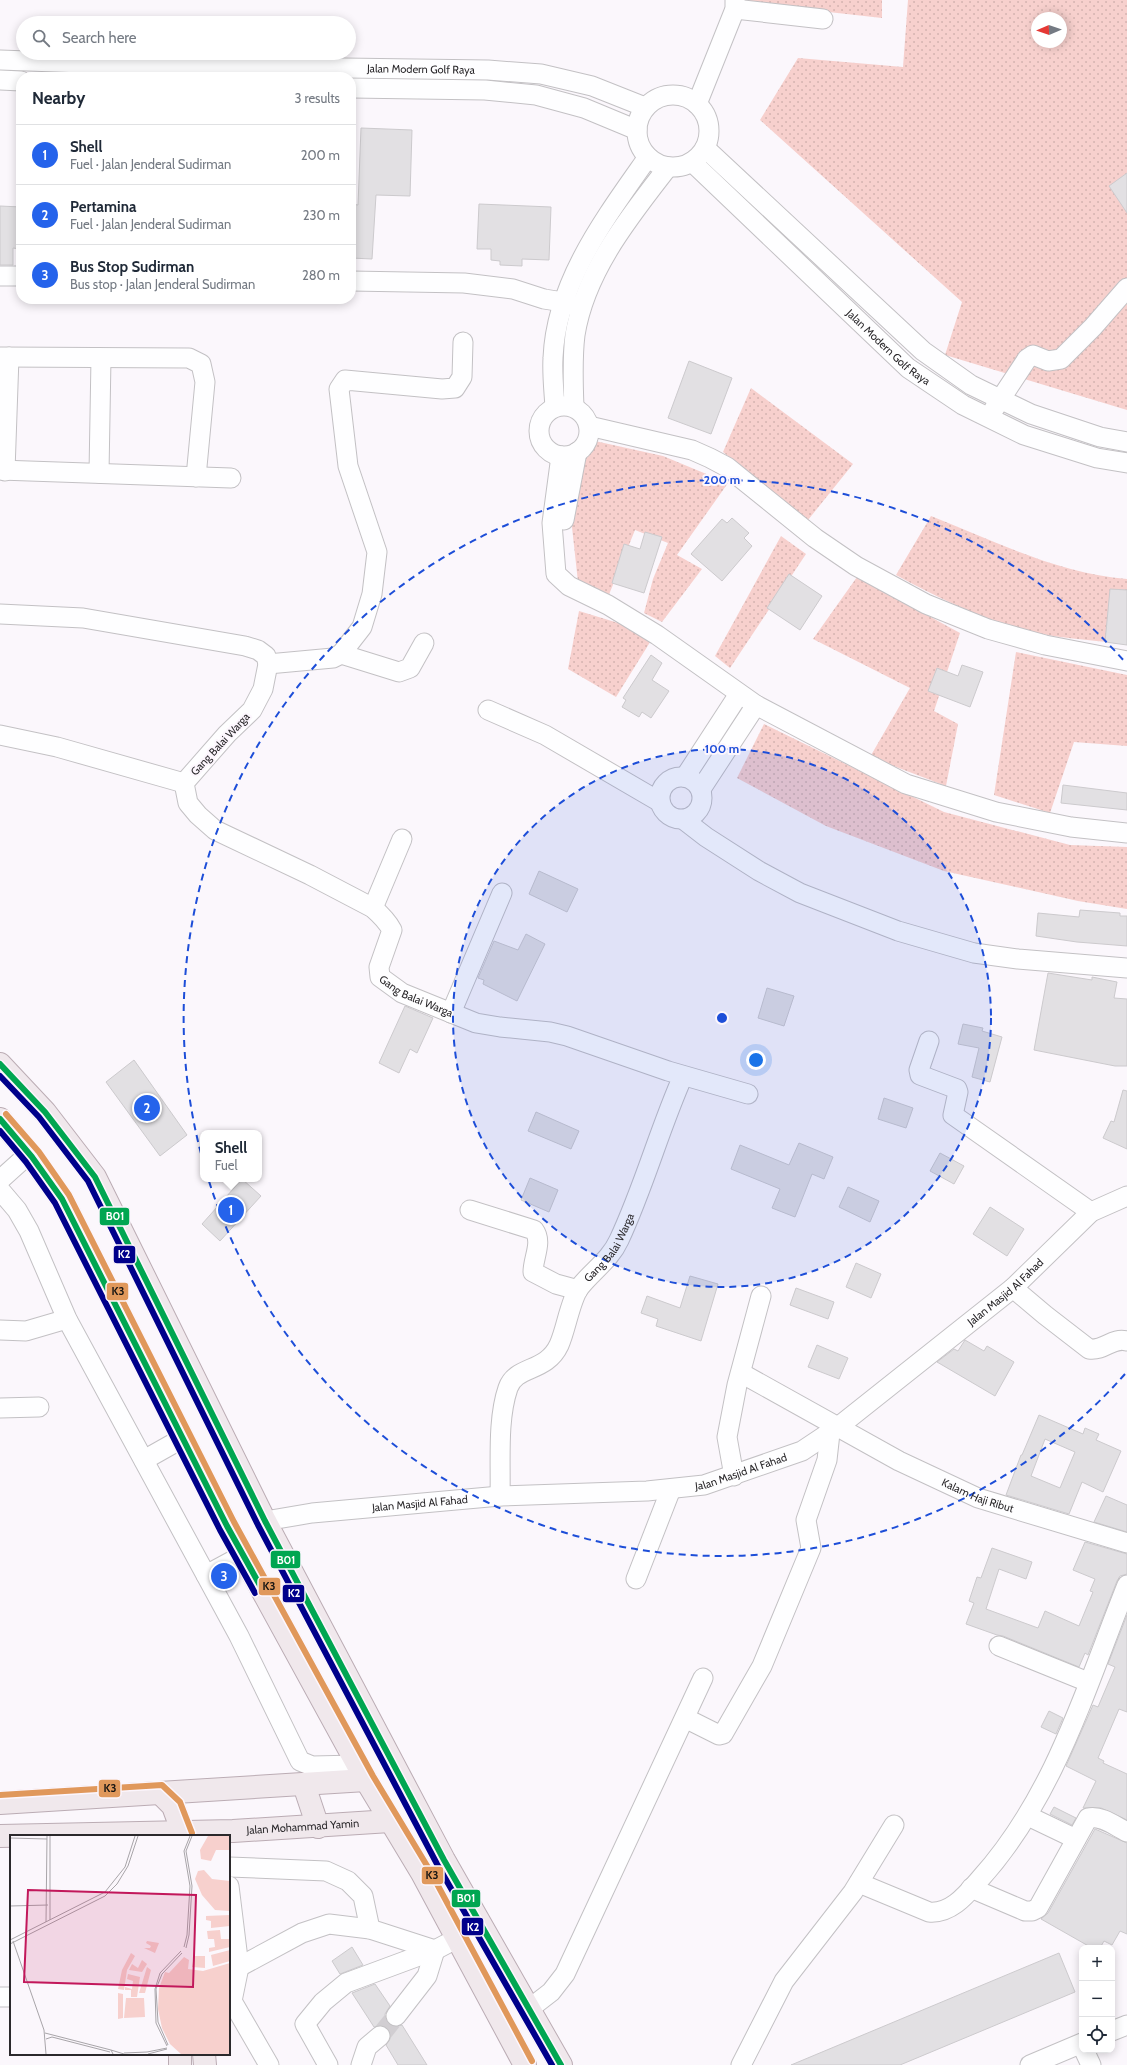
<!DOCTYPE html>
<html lang="en">
<head>
<meta charset="utf-8">
<style>
	:root { --surface:#fff; --page:#f6f6f7; --text:#1f2937; --muted:#747a83; --line:#e0e1e3; --accent:#2563eb }
	body { margin:0; font-family:Cabin,sans-serif; background:var(--page); color:var(--text) }
	.controls { position:absolute; right:12px; bottom:12px; display:grid; overflow:hidden; border-radius:8px; box-shadow:0 2px 10px #0003 }
	.controls button { width:36px; height:36px; display:grid; place-items:center; padding:0; border:0; border-bottom:1px solid var(--line); background:var(--surface); color:var(--text); font:20px sans-serif }
	.compass { position:absolute; left:1031px; top:12px; width:36px; height:36px; border-radius:50%; background:var(--surface); box-shadow:0 2px 10px #0003; rotate:268deg }
	.you { position:absolute; left:756px; top:1060px; width:14px; height:14px; margin:-10px; border:3px solid #fff; border-radius:50%; background:#1a73e8; box-shadow:0 0 0 6px #1a73e833 }
	.badge { display:grid; place-items:center; width:26px; height:26px; border-radius:50%; background:var(--accent); color:#fff; font-size:13px; font-weight:700 }
	.pin { position:absolute; translate:-50% -50%; border:2px solid #fff; box-shadow:0 1px 4px #0006 }
	.popup { position:absolute; left:200px; top:1130px; width:62px; height:52px; box-sizing:border-box; display:grid; place-content:center; border-radius:8px; background:var(--surface); filter:drop-shadow(0 1px 3px #0005); font-size:13px; white-space:nowrap; color:var(--muted) }
	.popup b { font-size:15px; color:var(--text) }
	.popup::after { content:''; position:absolute; left:50%; top:100%; margin-left:-8px; border:8px solid transparent; border-top-color:var(--surface) }
	.list { margin:0; padding:0; list-style:none }
	h2 { display:flex; justify-content:space-between; align-items:center; height:52px; margin:0; padding:0 16px; font-size:17px }
	h2 small { font-size:13px; font-weight:400; color:var(--muted) }
	.list li { display:grid; grid-template-columns:26px 1fr auto; gap:12px; align-items:center; box-sizing:border-box; height:60px; padding:0 16px; border-top:1px solid var(--line) }
	.list b { display:block; font-size:15px; white-space:nowrap }
	.list p { margin:0; font-size:13px; white-space:nowrap; color:var(--muted) }
	.list em { font-size:13px; font-style:normal; color:var(--muted) }
	.icon { flex:none; width:22px; height:22px; fill:none; stroke:currentColor; stroke-width:2; stroke-linecap:round; stroke-linejoin:round }
	.map { position:relative; flex:none; width:1127px; height:2065px; overflow:hidden }
	.search { position:absolute; background:var(--surface); box-shadow:0 2px 10px #0003; left:16px; top:16px; width:340px; height:44px; display:flex; align-items:center; gap:10px; box-sizing:border-box; padding:0 14px; border-radius:22px; color:var(--muted); font-size:15px }
	.panel { position:absolute; background:var(--surface); box-shadow:0 2px 10px #0003; left:16px; top:72px; width:340px; height:232px; border-radius:16px }
	.map>svg:first-child { display:block }
</style>
</head>
<body>
<div class="map">
<svg width="1127" height="2065" viewBox="0 0 1127 2065">
	<defs>
		<pattern id="grass-dots" width="8" height="8" patternUnits="userSpaceOnUse"><rect width="8" height="8" fill="#f7d0cd"/><path d="M2 2h.1M6 6h.1" fill="none" stroke="#d4b3b0" stroke-width="1.8" stroke-linecap="round"/></pattern>
	</defs>
	<rect width="100%" height="100%" fill="#fbf7fc"/>
	<!-- grass -->
	<g fill="url(#grass-dots)" fill-rule="evenodd">
		<path d="M741 0H882V18L741 2Z"/>
		<path d="M908 0H1127V410L945 355 962 302 760 120 798 58 903 67ZM1037 18H1061V42H1037Z"/>
		<path d="M751 388 853 464 808 520 723 452Z"/>
		<path d="M595 441 663 456 728 483 677 555 702 569 662 622 644 613 653 579 668 543 635 530 608 597 578 582 571 518 580 459Z"/>
		<path d="M931 516C994 541 1059 574 1127 579V644C1090 640 1051 638 1016 628 974 615 934 596 896 575Z"/>
		<path d="M781 536 806 554 730 668 715 656Z"/>
		<path d="M857 577 960 633 934 711 958 724 946 786 870 757 910 688 813 639Z"/>
		<path d="M579 611 628 626 652 639 616 697 568 669Z"/>
		<path d="M1016 652 1127 675V746L1074 742 1050 813 994 795Z"/>
		<path d="M764 724 944 812 1070 845 1127 847V909L1078 901 944 871 826 826 737 778Z"/>
	</g>
	<!-- building -->
	<g fill="#e2e0e3" stroke="#cccacd" fill-rule="evenodd">
		<path d="M361 128 412 130 410 196 376 195 372 259 351 258V204L358 205Z"/>
		<path d="M1127 173V213L1109 186Z"/>
		<path d="M479 204 551 207 549 260 522 259V266L500 265V261L491 260V249H477Z"/>
		<path d="M0 206 21 207V249L13 248V265H0Z"/>
		<path d="M689 361 732 378 711 434 668 418Z"/>
		<path d="M732 518 749 533 744 538 752 546 722 581 691 554 722 519 727 523Z"/>
		<path d="M645 532 662 537 644 593 612 583 624 544 640 549Z"/>
		<path d="M789 574 822 596 800 630 767 608Z"/>
		<path d="M1110 589 1127 590V645L1105 642Z"/>
		<path d="M651 655 662 663 652 680 669 691 651 718 642 712 639 717 622 707 626 700 623 698Z"/>
		<path d="M962 665 983 672 970 707 928 691 937 668 958 676Z"/>
		<path d="M1063 785 1127 793V810L1061 803Z"/>
		<path d="M539 871 578 889 567 912 529 894Z"/>
		<path d="M1080 910 1120 913V916H1127V946L1077 942 1036 936 1038 913 1079 917Z"/>
		<path d="M526 934 545 944 517 1001 483 984 484 980 478 978 494 941 518 950Z"/>
		<path d="M1048 973 1092 980V977L1117 982 1114 998 1127 999V1066H1115L1034 1050Z"/>
		<path d="M767 988 794 996 784 1026 758 1018Z"/>
		<path d="M405 1006 433 1018 417 1053 410 1049 399 1073 379 1063Z"/>
		<path d="M963 1024 983 1028 982 1031 1002 1037 990 1082 972 1077 979 1048 958 1044Z"/>
		<path d="M134 1060 187 1135 160 1156 106 1082Z"/>
		<path d="M1123 1090 1127 1091V1149L1103 1138 1111 1121 1114 1122Z"/>
		<path d="M884 1098 913 1108 906 1128 878 1119Z"/>
		<path d="M536 1112 579 1131 571 1149 528 1131Z"/>
		<path d="M799 1143 833 1157 824 1179 812 1174 795 1217 772 1208 780 1189 731 1169 740 1145 789 1165Z"/>
		<path d="M940 1153 964 1166 954 1184 930 1171Z"/>
		<path d="M530 1178 558 1190 549 1212 521 1200Z"/>
		<path d="M242 1179 261 1196 220 1241 202 1224Z"/>
		<path d="M848 1187 879 1201 870 1222 839 1207Z"/>
		<path d="M990 1207 1024 1229 1007 1256 973 1234Z"/>
		<path d="M856 1263 881 1274 871 1298 846 1287Z"/>
		<path d="M690 1276 718 1284 701 1341 656 1326 658 1319 641 1313 647 1296 680 1308Z"/>
		<path d="M796 1288 834 1302 828 1319 790 1305Z"/>
		<path d="M965 1340 984 1351 987 1346 1014 1362 995 1396 937 1362 954 1349 958 1351Z"/>
		<path d="M817 1345 848 1358 839 1379 808 1367Z"/>
		<path d="M1039 1415 1083 1434 1085 1428 1099 1434 1096 1440 1121 1451 1103 1492 1082 1482 1069 1514 1006 1495 1021 1455H1022ZM1045 1439 1075 1452 1060 1488 1031 1476Z"/>
		<path d="M1106 1496 1127 1505V1532L1094 1522Z"/>
		<path d="M1085 1542 1127 1554V1574L1120 1576 1117 1581 1088 1655 1085 1653 1079 1667 1003 1636 997 1635 966 1624 974 1603 969 1601 977 1577 981 1578 992 1548 1032 1562 1026 1579 999 1569 986 1609 1038 1628 1045 1611 1079 1626 1093 1592 1090 1591 1095 1579 1073 1570Z"/>
		<path d="M1127 1615V1712L1119 1709 1098 1758 1104 1761 1103 1763 1127 1774V1820L1101 1808H1083L1096 1781 1066 1766 1093 1705 1098 1707 1115 1667 1108 1664Z"/>
		<path d="M1049 1711 1063 1718 1056 1734 1041 1727Z"/>
		<path d="M1054 1807 1076 1818 1072 1825 1050 1814Z"/>
		<path d="M1095 1829 1127 1843V1934L1120 1931 1112 1945 1104 1941 1100 1948H1092L1041 1919 1048 1913Z"/>
		<path d="M352 1947 363 1965 340 1974 332 1961Z"/>
		<path d="M1059 1953 1075 1992 900 2065H791Z"/>
		<path d="M375 1984 390 2006 385 2014 386 2020 394 2027 402 2025 427 2065H398L386 2045 390 2039 389 2029 383 2026 374 2027 352 1993Z"/>
	</g>
	<g fill="none" stroke-linecap="round" stroke-linejoin="round">
		<!-- minor-tunnel -->
		<path stroke="#d1ced2" stroke-width="19" stroke-dasharray="19 10" stroke-linecap="butt" d="M380 2036 396 2016"/>
		<!-- minor casing -->
		<g stroke="#c3c1c4" stroke-width="21">
			<g id="minor">
				<path d="M735 9 823 19"/>
				<path id="s1" d="M0 60 139 65 488 70 541 74 592 86 645 107"/>
				<path d="M0 80 21 81"/>
				<path d="M351 88 485 90 536 95 584 108 637 130"/>
				<circle cx="673" cy="131" r="36"/>
				<path d="M697 104 735 9V0"/>
				<path d="M705 148 923 351 971 385 1031 414 1100 437 1127 442"/>
				<path id="s2" d="M692 162 908 368 963 405 1024 435 1097 458 1127 463"/>
				<path d="M0 276H21"/>
				<path d="M351 281 464 283 513 289 544 299 563 302 575 306"/>
				<path d="M0 357 189 358 201 364 205 382 196 477"/>
				<circle cx="564" cy="431" r="25"/>
				<path d="M555 407C554 391 552 374 553 358 556 282 606 217 648 157"/>
				<path d="M574 407C573 383 572 359 575 335 585 271 630 216 668 167"/>
				<path d="M994 409 1027 359 1033 355 1048 361 1061 359 1093 327 1127 288"/>
				<path d="M589 426 692 450 710 458 727 467 815 538 856 566 926 604 988 629 1045 645 1127 661"/>
				<path d="M561 456 552 523 556 574 569 586 608 605 657 635 756 705 906 784 996 812 1071 827 1127 833"/>
				<path d="M0 470 231 478"/>
				<path d="M5 471 9 357"/>
				<path d="M99 473 101 358"/>
				<path d="M564 520 577 452"/>
				<path id="s3" d="M0 614 83 618 245 646 258 650 266 656 268 664 263 689 252 710 227 734 184 783 188 803 198 815 215 830 310 875 373 908C381 915 387 921 392 930L379 967 380 977 402 993 476 1023 500 1027 550 1032 567 1036 668 1071 748 1094"/>
				<path d="M341 654 399 672 410 668 424 643"/>
				<path d="M268 664 333 658 341 654 362 627 372 594 377 552 348 466 339 389 345 380 442 389 455 388 462 377 463 342"/>
				<path d="M488 710 545 735 660 802"/>
				<path d="M0 735 57 747 184 783"/>
				<circle cx="681" cy="798" r="21"/>
				<path d="M685 777 739 694"/>
				<path d="M701 789 756 705"/>
				<path d="M684 820 706 837 759 871 800 893 898 931 974 953 1018 959 1127 968"/>
				<path d="M373 908 402 839"/>
				<path d="M451 1013 502 893"/>
				<path d="M929 1041 919 1070 920 1075 957 1089 958 1092 953 1115 1091 1212"/>
				<path d="M0 1180 30 1153"/>
				<path d="M0 1190 17 1210 29 1231 67 1319 239 1636 300 1761 312 1766 358 1765"/>
				<path d="M470 1210 534 1230C543 1242 533 1258 533 1272L556 1284 578 1290"/>
				<path d="M1013 1288 1045 1315 1089 1349C1105 1351 1112 1337 1127 1341"/>
				<path d="M0 1330 26 1331 67 1319"/>
				<path id="s4" d="M741 1373 899 1461 978 1498 1127 1543"/>
				<path d="M0 1408 39 1407"/>
				<path d="M144 1460 183 1438"/>
				<path d="M734 1476 727 1437 737 1385 761 1296"/>
				<path id="s5" d="M500 1496C501 1463 497 1420 508 1388 516 1365 546 1373 559 1345 566 1330 570 1301 579 1288 592 1271 610 1260 619 1240 644 1187 659 1130 683 1076"/>
				<path id="s6" d="M265 1521 312 1513 500 1496 647 1491 704 1485 802 1451 838 1427 1013 1288 1091 1212 1127 1196"/>
				<path d="M206 1575 243 1555"/>
				<path d="M636 1579 671 1489"/>
				<path d="M999 1646 1088 1682"/>
				<path d="M685 1718 719 1735 723 1734 762 1666 811 1548 806 1520 827 1460 830 1433"/>
				<path d="M1028 1816 1076 1839"/>
				<path d="M229 1867 326 1871 348 1881 363 1896 370 1929"/>
				<path d="M859 1883 929 1912C951 1914 966 1895 980 1879 1055 1796 1086 1687 1127 1585"/>
				<path d="M229 1886 239 1967 232 2001"/>
				<path d="M971 1888 1025 1911H1032L1038 1908 1088 1818C1101 1815 1115 1826 1127 1832"/>
				<path d="M239 1967 302 1933 329 1924 370 1929 435 1950"/>
				<path d="M0 1997H11"/>
				<path d="M229 2001H232L269 2065"/>
				<path d="M529 2009 551 1992 565 1974 703 1678"/>
				<path d="M396 2016 427 1976 435 1950"/>
				<path d="M1112 2031 1127 2025"/>
				<path d="M1084 2050 1091 2065"/>
				<path d="M328 2065 305 2024 323 2002 346 1983 435 1950 456 1939"/>
				<path d="M361 2065 367 2047 380 2036"/>
				<path d="M741 2065 784 1981 853 1892 894 1825"/>
				<path d="M1030 2065 1082 2043"/>
			</g>
		</g>
		<!-- major casing -->
		<g stroke="#bbacb4" stroke-width="24">
			<g id="major">
				<path d="M0 1064 45 1112 95 1177 265 1521 444 1860 561 2065"/>
				<path d="M0 1119 32 1157 62 1199 227 1526 366 1780 422 1873 525 2065"/>
				<path d="M304 1785 318 1827"/>
				<path d="M160 1793 173 1806 184 1836"/>
				<path d="M0 1803 366 1780"/>
				<path id="s7" d="M0 1836 233 1831 390 1821"/>
				<path d="M180 2054V2065"/>
				<path d="M204 2054 205 2065"/>
			</g>
		</g>
		<!-- minor -->
		<use href="#minor" stroke="#fefeff" stroke-width="19"/>
		<!-- major -->
		<use href="#major" stroke="#f0e8ec" stroke-width="22"/>
		<!-- bus-1 casing -->
		<g stroke="#fcf6fd" stroke-width="9">
			<g id="bus-1">
				<path d="M0 1064 45 1112 95 1177 265 1521 444 1860 561 2065"/>
				<path d="M0 1119 32 1157 62 1199 227 1526 262 1589"/>
			</g>
		</g>
		<!-- bus-2 casing -->
		<g stroke="#fcf6fd" stroke-width="9">
			<g id="bus-2">
				<path d="M0 1076 39 1117 88 1181 258 1525 437 1864 552 2065"/>
				<path d="M0 1131 26 1162 55 1203 220 1530 255 1593"/>
			</g>
		</g>
		<!-- bus-3 casing -->
		<g stroke="#fcf6fd" stroke-width="9">
			<g id="bus-3">
				<path d="M6 1114 39 1152 69 1195 234 1522 373 1776 429 1869 532 2061"/>
				<path d="M0 1795 162 1785 180 1802 192 1833"/>
			</g>
		</g>
		<!-- bus-1 -->
		<use href="#bus-1" stroke="#00a651" stroke-width="6"/>
		<!-- bus-2 -->
		<use href="#bus-2" stroke="#00008b" stroke-width="6"/>
		<!-- bus-3 -->
		<use href="#bus-3" stroke="#e0985b" stroke-width="6"/>
	</g>
	<!-- distance rings -->
	<circle cx="722" cy="1018" r="269" fill="#1d4ed8" fill-opacity=".12"/>
	<g fill="none" stroke="#1d4ed8" stroke-width="2" stroke-dasharray="7 5">
		<circle cx="722" cy="1018" r="269"/>
		<path d="M1125 1374A538 538 0 1 1 1125 662"/>
	</g>
	<g text-anchor="middle" dominant-baseline="central" stroke-width="4" stroke-linejoin="round" paint-order="stroke">
		<!-- street labels -->
		<g font-size="11" fill="#2b292c" stroke="#fcf6fd">
			<text stroke="none"><textPath href="#s1" startOffset="421">Jalan Modern Golf Raya</textPath></text>
			<text stroke="none"><textPath href="#s2" startOffset="270">Jalan Modern Golf Raya</textPath></text>
			<text transform="translate(220 744) rotate(-47)">Gang Balai Warga</text>
			<text stroke="none"><textPath href="#s3" startOffset="783">Gang Balai Warga</textPath></text>
			<text stroke="none"><textPath href="#s5" startOffset="289">Gang Balai Warga</textPath></text>
			<text stroke="none"><textPath href="#s6" startOffset="803">Jalan Masjid Al Fahad</textPath></text>
			<text stroke="none"><textPath href="#s6" startOffset="480">Jalan Masjid Al Fahad</textPath></text>
			<text stroke="none"><textPath href="#s4" startOffset="267">Kalam Haji Ribut</textPath></text>
			<text stroke="none"><textPath href="#s6" startOffset="156">Jalan Masjid Al Fahad</textPath></text>
			<text stroke="none"><textPath href="#s7" startOffset="303">Jalan Mohammad Yamin</textPath></text>
		</g>
	</g>
	<!-- overview -->
	<g transform="translate(10 1835)">
		<rect width="220" height="220" fill="#fbf7fc"/>
		<path d="M198 1H220V15H206L201 26 191 24 190 15ZM194 35 202 44 220 46V76L205 75 192 60 185 44 188 36ZM220 80V91L201 93V86L196 85V81ZM210 95 211 104H219L220 112 199 117V113L205 112 204 104H198L197 96ZM137 106 149 108 145 118 134 113H140L141 111 136 108ZM220 115V126L203 131 201 120ZM121 118 125 121 117 135 114 155 108 154 112 135ZM184 121H195V133L182 132ZM174 122 179 125 178 134 193 136 220 128V219H171L160 209 152 193 148 174 149 153 155 137 159 138ZM132 125 137 129 132 137 119 135 122 129 128 133ZM137 132 141 135 135 158H129ZM118 139 130 142 127 162H121V155H115V152L122 154 123 146 117 144ZM108 158 113 159V183L108 184ZM116 163H134L135 182 114 183Z" fill="#f7d0cd"/>
		<path fill="none" stroke="#a8a5a9" stroke-width="1" d="M40 1V85M0 3 37 4M0 71 38 70M36 87 37 1M0 105 95 57 115 32 125 1M3 106 34 195 36 219M0 109 95 61 107 49 118 31 128 1M174 112 177 100 180 51 174 16 180 1M176 113 179 100 182 51 176 16 182 1M35 198 101 215M36 204 42 202 100 217M158 210 148 187 146 154 152 139 172 118M157 211 146 188 145 154 150 138 171 116M114 218 137 217 157 213M103 219 101 215 114 219M138 219 157 214"/>
		<path fill="#c2185b" fill-opacity="0.15" stroke="#c2185b" stroke-width="2" d="M18 55 186 60 183 152 14 147Z"/>
		<rect width="220" height="220" fill="none" stroke="#2b292c" stroke-width="2"/>
	</g>
	<circle cx="722" cy="1018" r="6" fill="#1d4ed8" stroke="#fcf6fd" stroke-width="2"/>
	<g font-size="12" text-anchor="middle" font-weight="bold" fill="#1d4ed8" stroke="#fcf6fd" stroke-width="4" stroke-linejoin="round" paint-order="stroke">
		<text x="722" y="484">200 m</text>
		<text x="722" y="753">100 m</text>
	</g>
	<g stroke="#fcf6fd" stroke-width="1.5">
		<rect x="99" y="1207" width="31" height="19" rx="4" fill="#00a651"/>
		<rect x="113" y="1245" width="23" height="19" rx="4" fill="#00008b"/>
		<rect x="106" y="1282" width="23" height="19" rx="4" fill="#e0985b"/>
		<rect x="270" y="1550" width="31" height="19" rx="4" fill="#00a651"/>
		<rect x="258" y="1577" width="23" height="19" rx="4" fill="#e0985b"/>
		<rect x="282" y="1584" width="23" height="19" rx="4" fill="#00008b"/>
		<rect x="98" y="1779" width="23" height="19" rx="4" fill="#e0985b"/>
		<rect x="421" y="1866" width="23" height="19" rx="4" fill="#e0985b"/>
		<rect x="451" y="1889" width="30" height="19" rx="4" fill="#00a651"/>
		<rect x="461" y="1917" width="23" height="19" rx="4" fill="#00008b"/>
	</g>
	<g font-size="11" text-anchor="middle" font-weight="bold" fill="#fff">
		<text x="115" y="1220">B01</text>
		<text x="124" y="1258">K2</text>
		<text x="286" y="1564">B01</text>
		<text x="294" y="1597">K2</text>
		<text x="466" y="1902">B01</text>
		<text x="473" y="1931">K2</text>
	</g>
	<g font-size="11" text-anchor="middle" font-weight="bold" fill="#111">
		<text x="118" y="1295">K3</text>
		<text x="269" y="1590">K3</text>
		<text x="110" y="1792">K3</text>
		<text x="432" y="1879">K3</text>
	</g>
</svg>
<div class="controls">
<button>+</button>
<button>−</button>
<button><svg class="icon" aria-label="locate" viewBox="0 0 24 24"><circle cx="12" cy="12" r="6"/><path d="M12 2v4M12 18v4M2 12h4M18 12h4"/></svg></button>
</div>
<svg class="compass" viewBox="-18 -18 36 36"><path d="M0-13l5 13h-10z" fill="#e53935"/><path d="M0 13l5-13h-10z" fill="#747a83"/></svg>
<div class="you"></div>
<div class="pin badge" style="left:231px;top:1210px">1</div>
<div class="popup"><b>Shell</b>Fuel</div>
<div class="pin badge" style="left:147px;top:1108px">2</div>
<div class="pin badge" style="left:224px;top:1576px">3</div>
<div class="search"><svg class="icon" aria-label="search" viewBox="0 0 24 24"><circle cx="10" cy="10" r="6"/><path d="M15 15l6 6"/></svg>Search here</div>
<section class="panel">
<h2>Nearby<small>3 results</small></h2>
<ul class="list">
<li><span class="badge">1</span><div><b>Shell</b><p>Fuel · Jalan Jenderal Sudirman</p></div><em>200 m</em></li>
<li><span class="badge">2</span><div><b>Pertamina</b><p>Fuel · Jalan Jenderal Sudirman</p></div><em>230 m</em></li>
<li><span class="badge">3</span><div><b>Bus Stop Sudirman</b><p>Bus stop · Jalan Jenderal Sudirman</p></div><em>280 m</em></li>
</ul>
</section>
</div>
</body>
</html>
